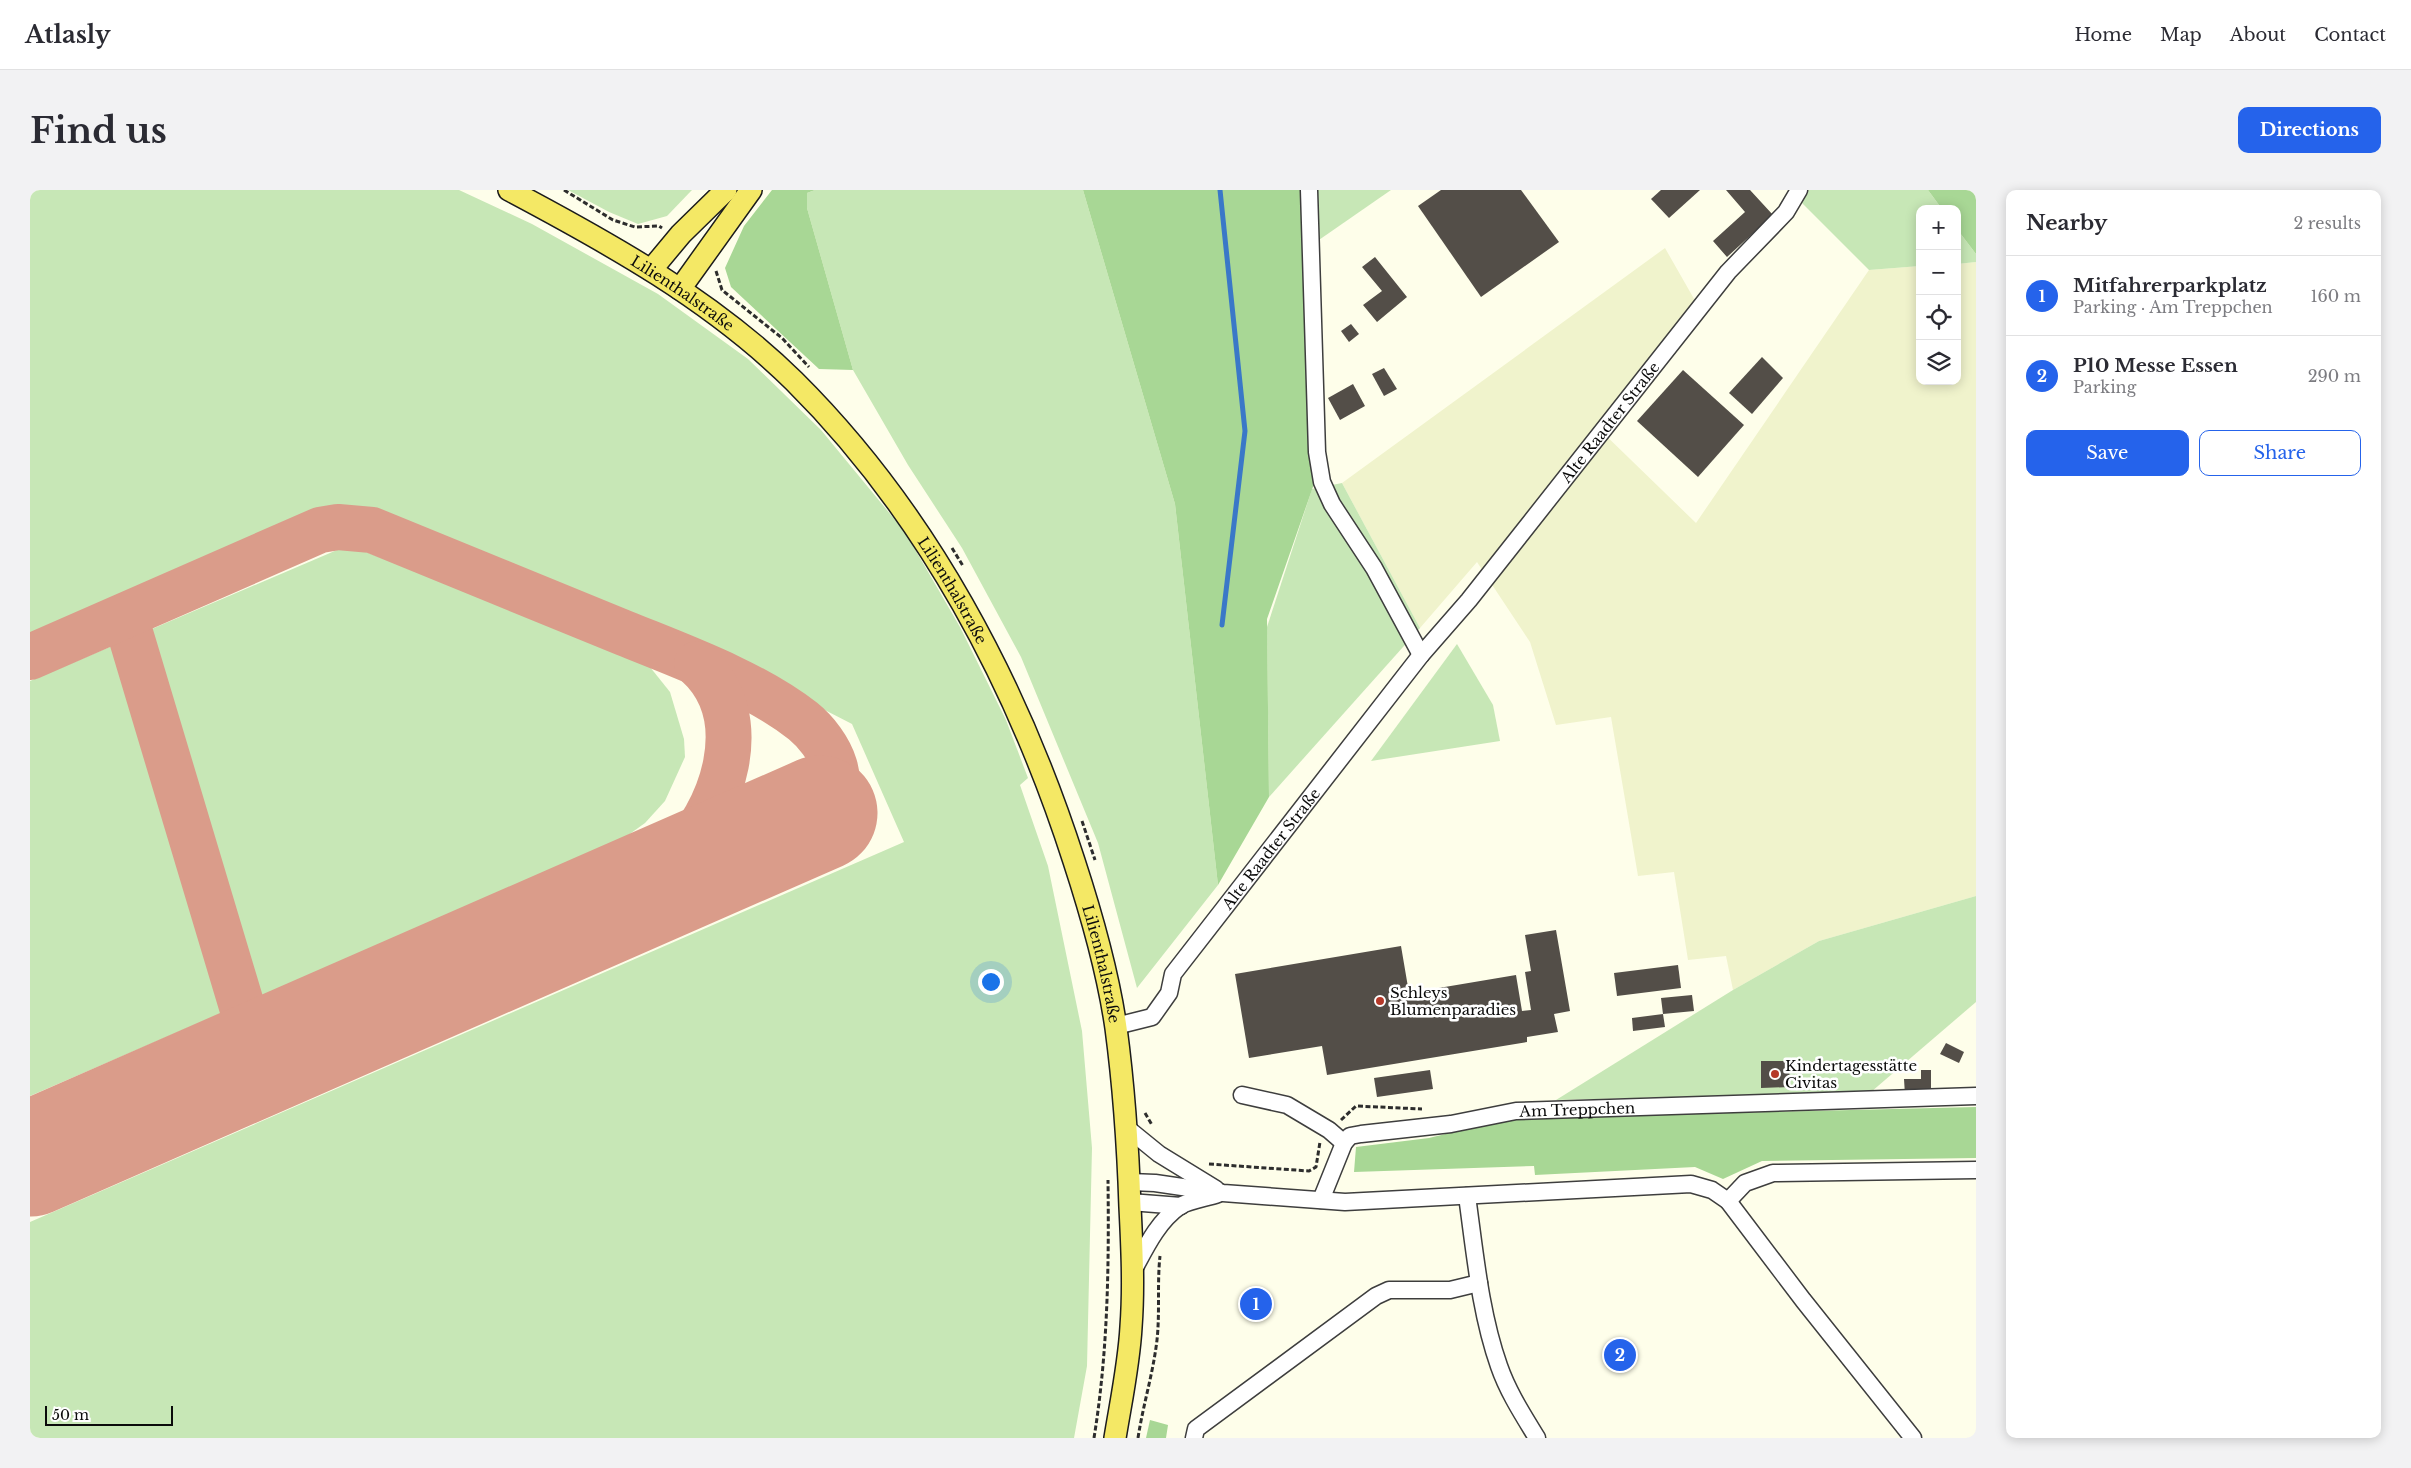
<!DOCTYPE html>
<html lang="en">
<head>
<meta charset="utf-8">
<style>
	:root { --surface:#fff; --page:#f2f2f3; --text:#2b2b33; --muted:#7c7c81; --line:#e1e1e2; --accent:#2563eb }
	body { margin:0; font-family:"Libre Baskerville",serif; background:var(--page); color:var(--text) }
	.controls { position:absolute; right:15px; top:15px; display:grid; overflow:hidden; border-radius:10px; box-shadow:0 2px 12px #0003 }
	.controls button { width:45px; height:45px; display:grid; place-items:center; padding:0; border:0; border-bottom:1px solid var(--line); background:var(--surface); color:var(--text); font:25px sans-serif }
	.scale { position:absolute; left:15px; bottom:12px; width:128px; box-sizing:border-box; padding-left:5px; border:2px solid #0b0b0b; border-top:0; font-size:14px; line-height:18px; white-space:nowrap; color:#0b0b0b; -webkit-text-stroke:4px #fff; paint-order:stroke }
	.you { position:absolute; left:960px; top:791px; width:18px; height:18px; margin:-12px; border:4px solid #fff; border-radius:50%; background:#1a73e8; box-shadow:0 0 0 8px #1a73e833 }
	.badge { display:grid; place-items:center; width:32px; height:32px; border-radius:50%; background:var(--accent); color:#fff; font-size:16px; font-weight:700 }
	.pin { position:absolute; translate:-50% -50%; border:2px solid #fff; box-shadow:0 1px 5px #0006 }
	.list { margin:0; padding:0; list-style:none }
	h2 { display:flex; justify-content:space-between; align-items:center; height:65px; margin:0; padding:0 20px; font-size:21px }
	h2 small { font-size:16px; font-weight:400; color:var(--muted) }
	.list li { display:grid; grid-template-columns:32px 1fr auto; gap:15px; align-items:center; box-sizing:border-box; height:80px; padding:0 20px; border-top:1px solid var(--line) }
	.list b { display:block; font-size:19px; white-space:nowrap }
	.list p { margin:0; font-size:16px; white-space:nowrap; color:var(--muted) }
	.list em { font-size:16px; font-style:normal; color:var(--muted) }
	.actions { display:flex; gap:10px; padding:15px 20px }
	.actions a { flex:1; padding:11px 0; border:1px solid var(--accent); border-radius:10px; text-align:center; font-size:18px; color:var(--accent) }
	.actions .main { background:var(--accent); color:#fff }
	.icon { flex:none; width:28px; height:28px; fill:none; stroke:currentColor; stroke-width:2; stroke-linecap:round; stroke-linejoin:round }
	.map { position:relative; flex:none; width:1946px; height:1248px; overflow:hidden; border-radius:10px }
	header { display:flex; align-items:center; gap:30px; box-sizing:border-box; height:70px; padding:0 25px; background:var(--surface); border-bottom:1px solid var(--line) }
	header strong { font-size:24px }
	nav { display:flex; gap:28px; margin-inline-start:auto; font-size:18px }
	.intro { display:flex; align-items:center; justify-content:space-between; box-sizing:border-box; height:120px; padding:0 30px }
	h1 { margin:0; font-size:35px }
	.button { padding:12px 22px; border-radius:10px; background:var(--accent); color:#fff; font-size:18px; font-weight:700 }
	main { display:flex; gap:30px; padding:0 30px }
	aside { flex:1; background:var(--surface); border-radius:10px; box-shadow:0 2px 12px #0003 }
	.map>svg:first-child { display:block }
</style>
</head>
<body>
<header>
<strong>Atlasly</strong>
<nav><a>Home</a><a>Map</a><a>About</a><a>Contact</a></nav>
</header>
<div class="intro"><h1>Find us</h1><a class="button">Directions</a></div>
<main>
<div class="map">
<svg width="1946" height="1248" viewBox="0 0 1946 1248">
	<rect width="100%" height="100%" fill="#fefeea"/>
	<!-- farmland -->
	<path fill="#f0f3cc" d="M1635 58 1667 114 1566 236 1666 333 1839 80 1890 76V191H1927V74L1946 72V706L1789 751 1703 800 1696 766 1658 770 1644 682 1608 686 1581 527 1526 535 1500 452 1447 372 1390 438 1312 293Z"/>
	<!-- green -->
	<g fill="#c7e7b6">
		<path d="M0 0H429L502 34 628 104 718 169 791 240 875 342 930 437 976 530 998 588 990 595 1018 676 1052 841 1062 958 1057 1176 1044 1248H0V1032L874 652 822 534 627 434 345 322 298 318 0 447Z"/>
		<path d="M538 0H662L637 26 608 34 579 22Z"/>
		<path d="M785 0H1053L1145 314 1188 695 1107 798 1068 653 991 467 932 358 878 275 823 180 777 18V3Z"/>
		<path d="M1284 0H1361L1286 52Z"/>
		<path d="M1759 0H1898L1912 19H1890V76L1839 80Z"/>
		<path d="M1927 39 1946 64V72L1927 74Z"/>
		<path d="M1312 293 1390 438 1239 607 1237 437 1282 299Z"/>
		<path d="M307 360H331L592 461 620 477 640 502 654 549 655 567 635 611 615 633 590 651 0 906V491Z"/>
		<path d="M1427 454 1463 515 1470 551 1341 571Z"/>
		<path d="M1946 706V812L1841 902 1526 910 1703 800 1789 751Z"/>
	</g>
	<!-- forest -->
	<g fill="#a8d795">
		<path d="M742 0H785L777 3V18L823 180 789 179 701 97 695 78 714 36Z"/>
		<path d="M1053 0H1281L1285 291 1237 429 1239 607 1188 695 1145 314Z"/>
		<path d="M1898 0H1946V64L1927 39V19H1912Z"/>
		<path d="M1946 917V968L1732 971 1693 989 1665 977 1505 985 1504 976 1324 982 1326 957 1399 948 1481 928Z"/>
		<path d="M1120 1230 1138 1235 1136 1248H1116Z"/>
	</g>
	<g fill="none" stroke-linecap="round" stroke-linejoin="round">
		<!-- stream -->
		<path stroke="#3a78c8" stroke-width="5" d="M1190 0 1215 241 1192 435"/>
		<!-- taxiway -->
		<g stroke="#da9c8a" stroke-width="46">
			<path d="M95 426 228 870"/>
			<path d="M0 467 290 340 308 337 342 340C426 374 510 409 594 443 653 467 723 492 773 531 799 552 825 598 790 623"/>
			<path d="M553 727C584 710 617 695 643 670 693 623 726 527 667 474"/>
		</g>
		<!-- runway -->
		<path stroke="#da9c8a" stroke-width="115" d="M0 969 790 623"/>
	</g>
	<!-- building -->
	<g fill="#534e48">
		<path d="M1411 0H1491L1529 52 1451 107 1388 16Z"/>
		<path d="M1631 0H1670L1639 28 1621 9Z"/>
		<path d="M1696 0H1720L1743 25 1697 67 1683 51 1715 22Z"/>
		<path d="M1345 67 1377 107 1347 132 1333 115 1352 101 1332 77Z"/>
		<path d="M1321 134 1329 144 1319 152 1311 141Z"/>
		<path d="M1732 167 1753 188 1722 224 1699 203Z"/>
		<path d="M1354 178 1367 199 1354 206 1342 184Z"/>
		<path d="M1653 180 1714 235 1668 287 1607 231Z"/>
		<path d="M1323 194 1335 216 1310 230 1298 208Z"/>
		<path d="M1526 740 1540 821 1524 824 1528 842 1497 847V852L1297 885 1292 856 1219 868 1205 784 1371 756 1379 803 1486 785 1492 821 1501 820 1495 782 1501 781 1495 745Z"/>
		<path d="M1648 775 1651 798 1587 806 1584 783Z"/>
		<path d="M1662 805 1664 821 1633 824 1631 808Z"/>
		<path d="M1633 824 1635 837 1603 841 1602 828Z"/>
		<path d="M1916 853 1934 862 1929 873 1910 864Z"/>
		<path d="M1731 871H1759L1760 897 1731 898Z"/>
		<path d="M1400 880 1403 899 1347 907 1344 888Z"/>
		<path d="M1891 880H1901V904L1875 905 1874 889H1891Z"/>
	</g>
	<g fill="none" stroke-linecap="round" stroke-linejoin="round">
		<!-- minor casing -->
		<g stroke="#3e3e3e" stroke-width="19">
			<g id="minor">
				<path d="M1279 0 1287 262 1292 292 1302 314 1344 378 1391 465"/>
				<path id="s1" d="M1086 836 1122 827 1139 803 1143 784 1391 465 1439 410 1698 82 1756 22 1769 0"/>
				<path d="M1212 905 1257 915 1299 940 1314 953"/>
				<path d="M1097 938 1129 964 1186 999"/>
				<path d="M1100 992 1125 993 1193 1003 1315 1012 1661 994 1682 1000 1698 1011 1773 1110 1883 1248"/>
				<path d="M1437 1006C1445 1063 1450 1122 1469 1176 1478 1202 1493 1225 1507 1248"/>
				<path id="s2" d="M1291 1010 1314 953 1320 946 1331 944 1421 934 1486 921 1946 906"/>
				<path d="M1698 1011 1715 993 1743 983 1946 980"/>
				<path d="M1100 1012 1151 1016"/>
				<path d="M1102 1083C1115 1059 1127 1032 1150 1016 1160 1010 1177 1008 1188 1004"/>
				<path d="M1164 1248 1166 1239 1346 1106 1359 1100H1420L1449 1093"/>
			</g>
		</g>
		<!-- major casing -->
		<g stroke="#1c1c1c" stroke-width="24">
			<g id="major">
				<path id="s3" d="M479 0C579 53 682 110 764 191 897 323 987 494 1044 671 1062 726 1078 782 1086 838 1094 898 1098 957 1100 1017 1102 1057 1104 1097 1101 1137 1099 1174 1091 1211 1085 1248"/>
				<path d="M621 80 651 44 696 0"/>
				<path d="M650 99 721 0"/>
			</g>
		</g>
		<!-- path -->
		<g stroke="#2d2d2d" stroke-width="3" stroke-dasharray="5 2.5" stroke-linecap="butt">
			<path d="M534 0 583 30 605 37 629 36 632 38"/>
			<path d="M686 81 692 100 752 148 779 177"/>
			<path d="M922 358 933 376"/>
			<path d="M1052 631 1065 670"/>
			<path d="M1115 923 1122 935"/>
			<path d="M1311 930 1326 916 1392 919"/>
			<path d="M1179 974 1279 981 1286 977 1290 952"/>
			<path d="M1064 1248C1078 1161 1079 1077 1078 990"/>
			<path d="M1108 1248C1113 1215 1123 1184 1127 1150 1130 1122 1127 1094 1130 1066"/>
		</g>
		<!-- minor -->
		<use href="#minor" stroke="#fff" stroke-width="16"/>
		<!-- major -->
		<use href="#major" stroke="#f4e865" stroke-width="21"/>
	</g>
	<!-- markers -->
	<g fill="#b53929" stroke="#fff" stroke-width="2">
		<circle cx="1350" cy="811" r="5"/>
		<circle cx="1745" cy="884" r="5"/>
	</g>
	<g text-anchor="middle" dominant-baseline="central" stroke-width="5" stroke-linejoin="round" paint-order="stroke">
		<!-- street labels -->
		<g font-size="15" fill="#0b0b0b" stroke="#fff">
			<text stroke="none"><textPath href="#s3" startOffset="202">Lilienthalstraße</textPath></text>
			<text stroke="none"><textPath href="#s1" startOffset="790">Alte Raadter Straße</textPath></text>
			<text stroke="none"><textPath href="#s3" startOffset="608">Lilienthalstraße</textPath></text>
			<text stroke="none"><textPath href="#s1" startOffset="245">Alte Raadter Straße</textPath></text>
			<text stroke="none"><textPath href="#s3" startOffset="1012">Lilienthalstraße</textPath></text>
			<text stroke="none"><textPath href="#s2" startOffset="300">Am Treppchen</textPath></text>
		</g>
		<!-- poi labels -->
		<g font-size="15" fill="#0b0b0b" stroke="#fff" text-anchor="start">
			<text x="1360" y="802">Schleys<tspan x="1360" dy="17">Blumenparadies</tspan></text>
			<text x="1755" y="875">Kindertagesstätte<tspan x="1755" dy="17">Civitas</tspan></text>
		</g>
	</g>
</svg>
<div class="controls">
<button>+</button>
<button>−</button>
<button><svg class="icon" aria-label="locate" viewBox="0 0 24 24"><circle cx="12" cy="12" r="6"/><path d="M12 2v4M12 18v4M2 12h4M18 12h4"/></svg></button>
<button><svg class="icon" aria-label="layers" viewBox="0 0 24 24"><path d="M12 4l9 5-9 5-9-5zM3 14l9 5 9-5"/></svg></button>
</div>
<div class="scale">50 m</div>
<div class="you"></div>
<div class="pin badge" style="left:1226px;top:1114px">1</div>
<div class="pin badge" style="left:1590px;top:1165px">2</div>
</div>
<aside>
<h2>Nearby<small>2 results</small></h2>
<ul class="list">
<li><span class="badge">1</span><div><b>Mitfahrerparkplatz</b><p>Parking · Am Treppchen</p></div><em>160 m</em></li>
<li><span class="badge">2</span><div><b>P10 Messe Essen</b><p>Parking</p></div><em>290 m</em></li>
</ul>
<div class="actions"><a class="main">Save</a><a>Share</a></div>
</aside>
</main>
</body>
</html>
